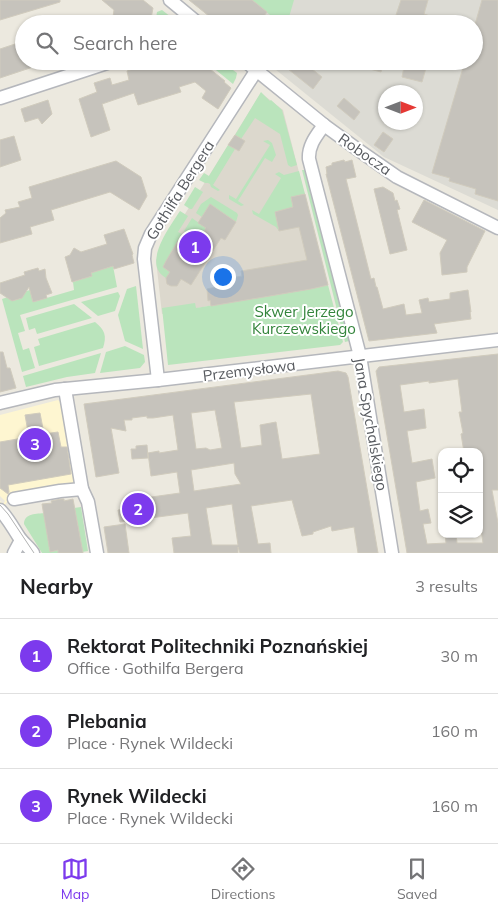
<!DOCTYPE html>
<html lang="en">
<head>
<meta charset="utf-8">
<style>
	:root { --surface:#fff; --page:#f2f2f2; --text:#202124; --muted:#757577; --line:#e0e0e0; --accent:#7c3aed }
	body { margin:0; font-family:Mulish,sans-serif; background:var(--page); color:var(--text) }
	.controls { position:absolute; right:15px; bottom:15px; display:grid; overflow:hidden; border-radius:10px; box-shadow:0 1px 4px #0004 }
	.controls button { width:45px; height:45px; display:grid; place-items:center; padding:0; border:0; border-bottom:1px solid var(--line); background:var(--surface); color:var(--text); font:25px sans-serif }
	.compass { position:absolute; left:378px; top:85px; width:45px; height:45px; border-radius:50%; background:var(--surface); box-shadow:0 1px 4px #0004; rotate:90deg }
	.you { position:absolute; left:222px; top:276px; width:18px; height:18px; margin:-12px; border:4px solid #fff; border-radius:50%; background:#1a73e8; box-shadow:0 0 0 8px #1a73e833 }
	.badge { display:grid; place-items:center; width:32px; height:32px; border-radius:50%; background:var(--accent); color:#fff; font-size:16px; font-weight:700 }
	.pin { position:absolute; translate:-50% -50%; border:2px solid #fff; box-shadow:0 1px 5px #0006 }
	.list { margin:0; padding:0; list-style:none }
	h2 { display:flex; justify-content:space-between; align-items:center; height:65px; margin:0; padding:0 20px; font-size:21px }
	h2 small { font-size:16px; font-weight:400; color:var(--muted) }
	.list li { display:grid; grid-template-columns:32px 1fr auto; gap:15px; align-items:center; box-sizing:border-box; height:75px; padding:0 20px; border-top:1px solid var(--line) }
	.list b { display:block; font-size:19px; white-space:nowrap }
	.list p { margin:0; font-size:16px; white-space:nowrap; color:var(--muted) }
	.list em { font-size:16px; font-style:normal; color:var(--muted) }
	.icon { flex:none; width:28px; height:28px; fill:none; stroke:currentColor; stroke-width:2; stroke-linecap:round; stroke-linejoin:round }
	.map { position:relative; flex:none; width:498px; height:553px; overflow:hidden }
	.search { position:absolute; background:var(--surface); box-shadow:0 1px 4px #0004; left:15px; right:15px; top:15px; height:55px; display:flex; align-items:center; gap:12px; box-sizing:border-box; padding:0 18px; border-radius:28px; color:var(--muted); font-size:19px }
	.sheet { height:290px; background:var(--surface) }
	nav { display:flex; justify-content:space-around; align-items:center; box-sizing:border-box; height:70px; border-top:1px solid var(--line); background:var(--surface); font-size:14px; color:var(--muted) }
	nav a { display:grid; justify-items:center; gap:2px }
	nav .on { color:var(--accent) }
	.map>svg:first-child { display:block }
</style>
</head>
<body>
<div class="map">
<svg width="498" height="553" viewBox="0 0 498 553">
	<rect width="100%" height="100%" fill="#ece9df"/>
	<!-- commercial -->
	<path fill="#fef6d1" d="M58 400 63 404 75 484 9 499 5 505H4L0 503V501L3 504 5 501 0 496V415Z"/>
	<!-- industrial -->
	<path fill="#dcdbd4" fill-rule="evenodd" d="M189 0H498V210L384 157 265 61H474V24H218ZM386 92H416V122H386Z"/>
	<!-- education -->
	<path fill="#dcd8cd" d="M261 93 283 110 328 285 310 289 162 314 156 260Z"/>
	<!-- green -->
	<g fill="#bae4bc">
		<path d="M252 0H294L287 24H281Z"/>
		<path d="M162 10 171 17 170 24H155L157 12Z"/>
		<path d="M215 61H221L237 73 236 78 233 84 211 66Z"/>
		<path d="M261 92 270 101 271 100 282 110 297 165 291 167 288 165 280 134 255 118 241 139 235 135Z"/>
		<path d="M268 140 272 143 276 155 272 162 265 158 238 201 244 205 241 206 229 199V195L236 199 270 145 263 141Z"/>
		<path d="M228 145 235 149 213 185 220 190 218 191 211 187 210 184 208 183H205L199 180 204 173 209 176Z"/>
		<path d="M305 170 349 341 345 342 302 170Z"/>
		<path d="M299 171 305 194 291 197 293 207 275 212 279 231 276 227 253 214 252 210 259 214 281 178 275 174 279 172 284 175Z"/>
		<path d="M195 187 203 192 192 209H190L184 205Z"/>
		<path d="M211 197 237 213 238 215 236 222 210 205 202 217 196 213 201 204Z"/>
		<path d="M180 211 188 216 178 232 182 234 163 267 170 272 166 278C163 276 160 274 158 270 150 253 171 225 180 211Z"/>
		<path d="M192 218 206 228 200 238 195 235 194 237 184 231Z"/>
		<path d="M113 266 117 287 20 315 25 331 18 333 23 350 29 348 35 368 22 372 2 299 11 296 13 301 21 298 20 293 30 290 33 302 74 290 73 282 92 276 91 273Z"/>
		<path d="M328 285 343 342 340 345 168 365 162 308 195 303 196 308 310 289Z"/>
		<path d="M136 286 143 349 125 341 118 315 127 289Z"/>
		<path d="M118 292 120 296 115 311 98 316 81 302Z"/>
		<path d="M74 304 92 318 37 334 35 328 29 330 26 318Z"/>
		<path d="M95 322C105 330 107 336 103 348L39 366 34 347 40 345 38 339Z"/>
		<path d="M125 346 144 355 145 362 140 368 100 373 106 352Z"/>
		<path d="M101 353 95 373 67 377 26 387 23 376Z"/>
		<path d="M81 507 88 551 82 552 77 520 75 519 74 508Z"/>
		<path d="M45 513 50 552 58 550V553H42L24 524C24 513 37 514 45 513Z"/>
	</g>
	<!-- building -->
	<g fill="#c6c3bc" stroke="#d0cbbd" fill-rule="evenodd">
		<path d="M0 0H60V2L0 20Z"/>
		<path d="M102 0H143L153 8 150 24H112L114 10Z"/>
		<path d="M189 0H252L267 12 258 24H219Z"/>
		<path d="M401 0H428L424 14 448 22V24H411L412 20 396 15Z"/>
		<path d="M482 0H498V201L475 194 476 189 449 181 450 178 432 173 465 61H474V28Z"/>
		<path d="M24 41V61H44L45 63 0 78V49Z"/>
		<path d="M158 61H200L225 81 224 82 231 88 218 109 202 98 206 91 195 82 179 87 181 92 138 105 134 93 102 104 110 130 91 137 79 99 97 92 94 83 110 78 112 85 129 80 127 71Z"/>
		<path d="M278 61H302L322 77 313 89Z"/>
		<path d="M352 61H384L381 72 351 64Z"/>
		<path d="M405 62 426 68 422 82 402 77Z"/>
		<path d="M344 98 360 112 354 120 337 106Z"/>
		<path d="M48 100 52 114 42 124 38 118 25 122 21 109Z"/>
		<path d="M383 132 393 139 384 152 374 145Z"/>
		<path d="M235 135 245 141 239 151 228 145Z"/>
		<path d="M14 136 21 160 0 167V140Z"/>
		<path d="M344 160 345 162 352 160 356 177 346 179 371 279 374 278 376 287H377L383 309 404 304 406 315 422 313 419 300 428 298 429 302 450 299V293L468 290 471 312H470L471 319 434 324 437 333 369 341 326 174H327L326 167 332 165V163Z"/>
		<path d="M116 161 141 177 147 196 139 210 110 192 51 210 54 220 30 227 32 234 0 243V218L6 213 5 210 20 207 18 202 32 198 29 187Z"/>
		<path d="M383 187 393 193 395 201 397 200 400 209 397 210 407 250 390 254 374 189Z"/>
		<path d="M305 194 328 285 311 289 211 306 210 300 208 301 207 289 220 286 219 280 242 276 241 271 307 260 299 227 279 231 275 212 293 207 291 197Z"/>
		<path d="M424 200 485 231 467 267V272L442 275 440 253 447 240 412 222Z"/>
		<path d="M210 204 236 222 225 240 221 238 191 285 181 279 177 286H171L167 284 166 278 170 272 163 267 166 261 182 234 196 243 206 228 198 223Z"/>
		<path d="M124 229 133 254 132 255 134 263 114 269 113 266 91 273 92 276 72 282 65 257 70 255 74 248 81 252 107 244 104 235Z"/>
		<path d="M38 268 39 271 45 269 46 278 52 293 46 295 47 298 33 302 29 287 22 298 12 301 0 293V283L25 275 24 272Z"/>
		<path d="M0 352H3L7 368H10L16 388 0 392Z"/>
		<path d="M498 354V490H492L498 523V553H407L376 371 379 367ZM458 379 462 412H459L463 433 461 434 464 452H479V522H480L483 543H457L456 534H445L446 543 427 544 423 524 431 523 428 509 420 511 416 482 435 478 432 459 412 463 407 431 426 428 424 409 404 412 400 385 429 381V383Z"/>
		<path d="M338 371 346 373 348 377 378 553H358L354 527 332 531 331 526 313 532V534L302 536 292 500 251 506 258 544 270 543 271 553H240L238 547V553H174L172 538 191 536 188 513 120 522 118 510 138 508 137 499 180 493 177 472 151 476 148 453 159 451V453L178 450 173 415 153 418H147V416L132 418V420H124L126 431 111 428 119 473 96 477 84 404ZM311 394 320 454 282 459 276 422 260 425 262 445 241 448 234 402ZM215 410 222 448 210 450 206 448 196 449 191 413ZM234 463 235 474 241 484 194 491 191 470ZM232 504 238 545H212L206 508Z"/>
		<path d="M40 413 44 434 58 432 61 447H67L71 474 8 485 9 492 8 494 0 488V442L29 437 25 415Z"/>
		<path d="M147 445 148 458 132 459 131 449H136V446Z"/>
		<path d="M61 499H64V501L73 499 83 553H58V550L50 552 42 504 52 503 51 501Z"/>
		<path d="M125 524 129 553H108L104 527Z"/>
	</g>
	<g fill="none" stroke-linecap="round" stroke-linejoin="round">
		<!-- street casing -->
		<g stroke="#b5b7bc" stroke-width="15">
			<g id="street">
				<path d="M170 0 199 24"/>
				<path d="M245 61 324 125 357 149 397 177 498 228"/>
				<path d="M0 98 113 61"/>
				<path d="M324 125C317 135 308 145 309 159L360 356 392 553"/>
				<path d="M158 380 144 259 145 248 151 234 256 71"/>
				<path d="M65 389 82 489 88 502 97 553"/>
				<path d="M0 403 55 390 158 380 498 340"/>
				<path d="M14 499 60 491 82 489"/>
				<path d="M0 510C8 518 13 528 19 537 23 543 29 547 33 553"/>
				<path d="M14 553 21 540"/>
			</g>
		</g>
		<!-- street -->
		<use href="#street" stroke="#fff" stroke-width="12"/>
		<!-- tram -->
		<path stroke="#b1b2b2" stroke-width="1" d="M0 505 8 514 34 553"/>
	</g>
	<g text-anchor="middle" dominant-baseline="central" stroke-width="4" stroke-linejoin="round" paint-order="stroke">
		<!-- street labels -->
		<g font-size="15" fill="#585b60" stroke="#fff">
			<text transform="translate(365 154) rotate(35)">Robocza</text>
			<text transform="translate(180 190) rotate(-58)">Gothilfa Bergera</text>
			<text transform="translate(249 370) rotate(-7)">Przemysłowa</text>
			<text transform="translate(371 424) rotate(80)">Jana Spychalskiego</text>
		</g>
		<!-- park labels -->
		<g font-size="15" fill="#33843b" stroke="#fff">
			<text x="304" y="311">Skwer Jerzego<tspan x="304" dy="17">Kurczewskiego</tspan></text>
		</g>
	</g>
</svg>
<div class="controls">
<button><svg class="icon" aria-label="locate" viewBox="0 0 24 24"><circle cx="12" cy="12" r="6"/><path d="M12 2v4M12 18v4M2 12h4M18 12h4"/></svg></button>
<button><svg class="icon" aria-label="layers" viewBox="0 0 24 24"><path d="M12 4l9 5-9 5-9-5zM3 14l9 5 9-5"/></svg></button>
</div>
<svg class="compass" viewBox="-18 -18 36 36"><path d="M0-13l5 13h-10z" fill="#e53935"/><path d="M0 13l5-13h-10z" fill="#757577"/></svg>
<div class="you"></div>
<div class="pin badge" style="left:195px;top:247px">1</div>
<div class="pin badge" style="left:138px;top:509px">2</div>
<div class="pin badge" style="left:35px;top:444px">3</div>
<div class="search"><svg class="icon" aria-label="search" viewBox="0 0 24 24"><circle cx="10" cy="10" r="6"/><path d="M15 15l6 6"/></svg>Search here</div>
</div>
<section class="sheet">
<h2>Nearby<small>3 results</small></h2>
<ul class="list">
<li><span class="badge">1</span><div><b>Rektorat Politechniki Poznańskiej</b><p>Office · Gothilfa Bergera</p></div><em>30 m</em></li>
<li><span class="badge">2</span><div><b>Plebania</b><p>Place · Rynek Wildecki</p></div><em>160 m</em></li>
<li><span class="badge">3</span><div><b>Rynek Wildecki</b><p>Place · Rynek Wildecki</p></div><em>160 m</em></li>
</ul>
</section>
<nav>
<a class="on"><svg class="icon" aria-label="map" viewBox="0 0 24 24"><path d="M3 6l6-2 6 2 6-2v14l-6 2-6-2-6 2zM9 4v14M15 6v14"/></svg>Map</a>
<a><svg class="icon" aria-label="directions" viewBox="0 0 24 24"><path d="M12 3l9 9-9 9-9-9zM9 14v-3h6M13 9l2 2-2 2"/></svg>Directions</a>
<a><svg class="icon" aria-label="saved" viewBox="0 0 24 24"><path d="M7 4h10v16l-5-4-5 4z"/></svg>Saved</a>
</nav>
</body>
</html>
